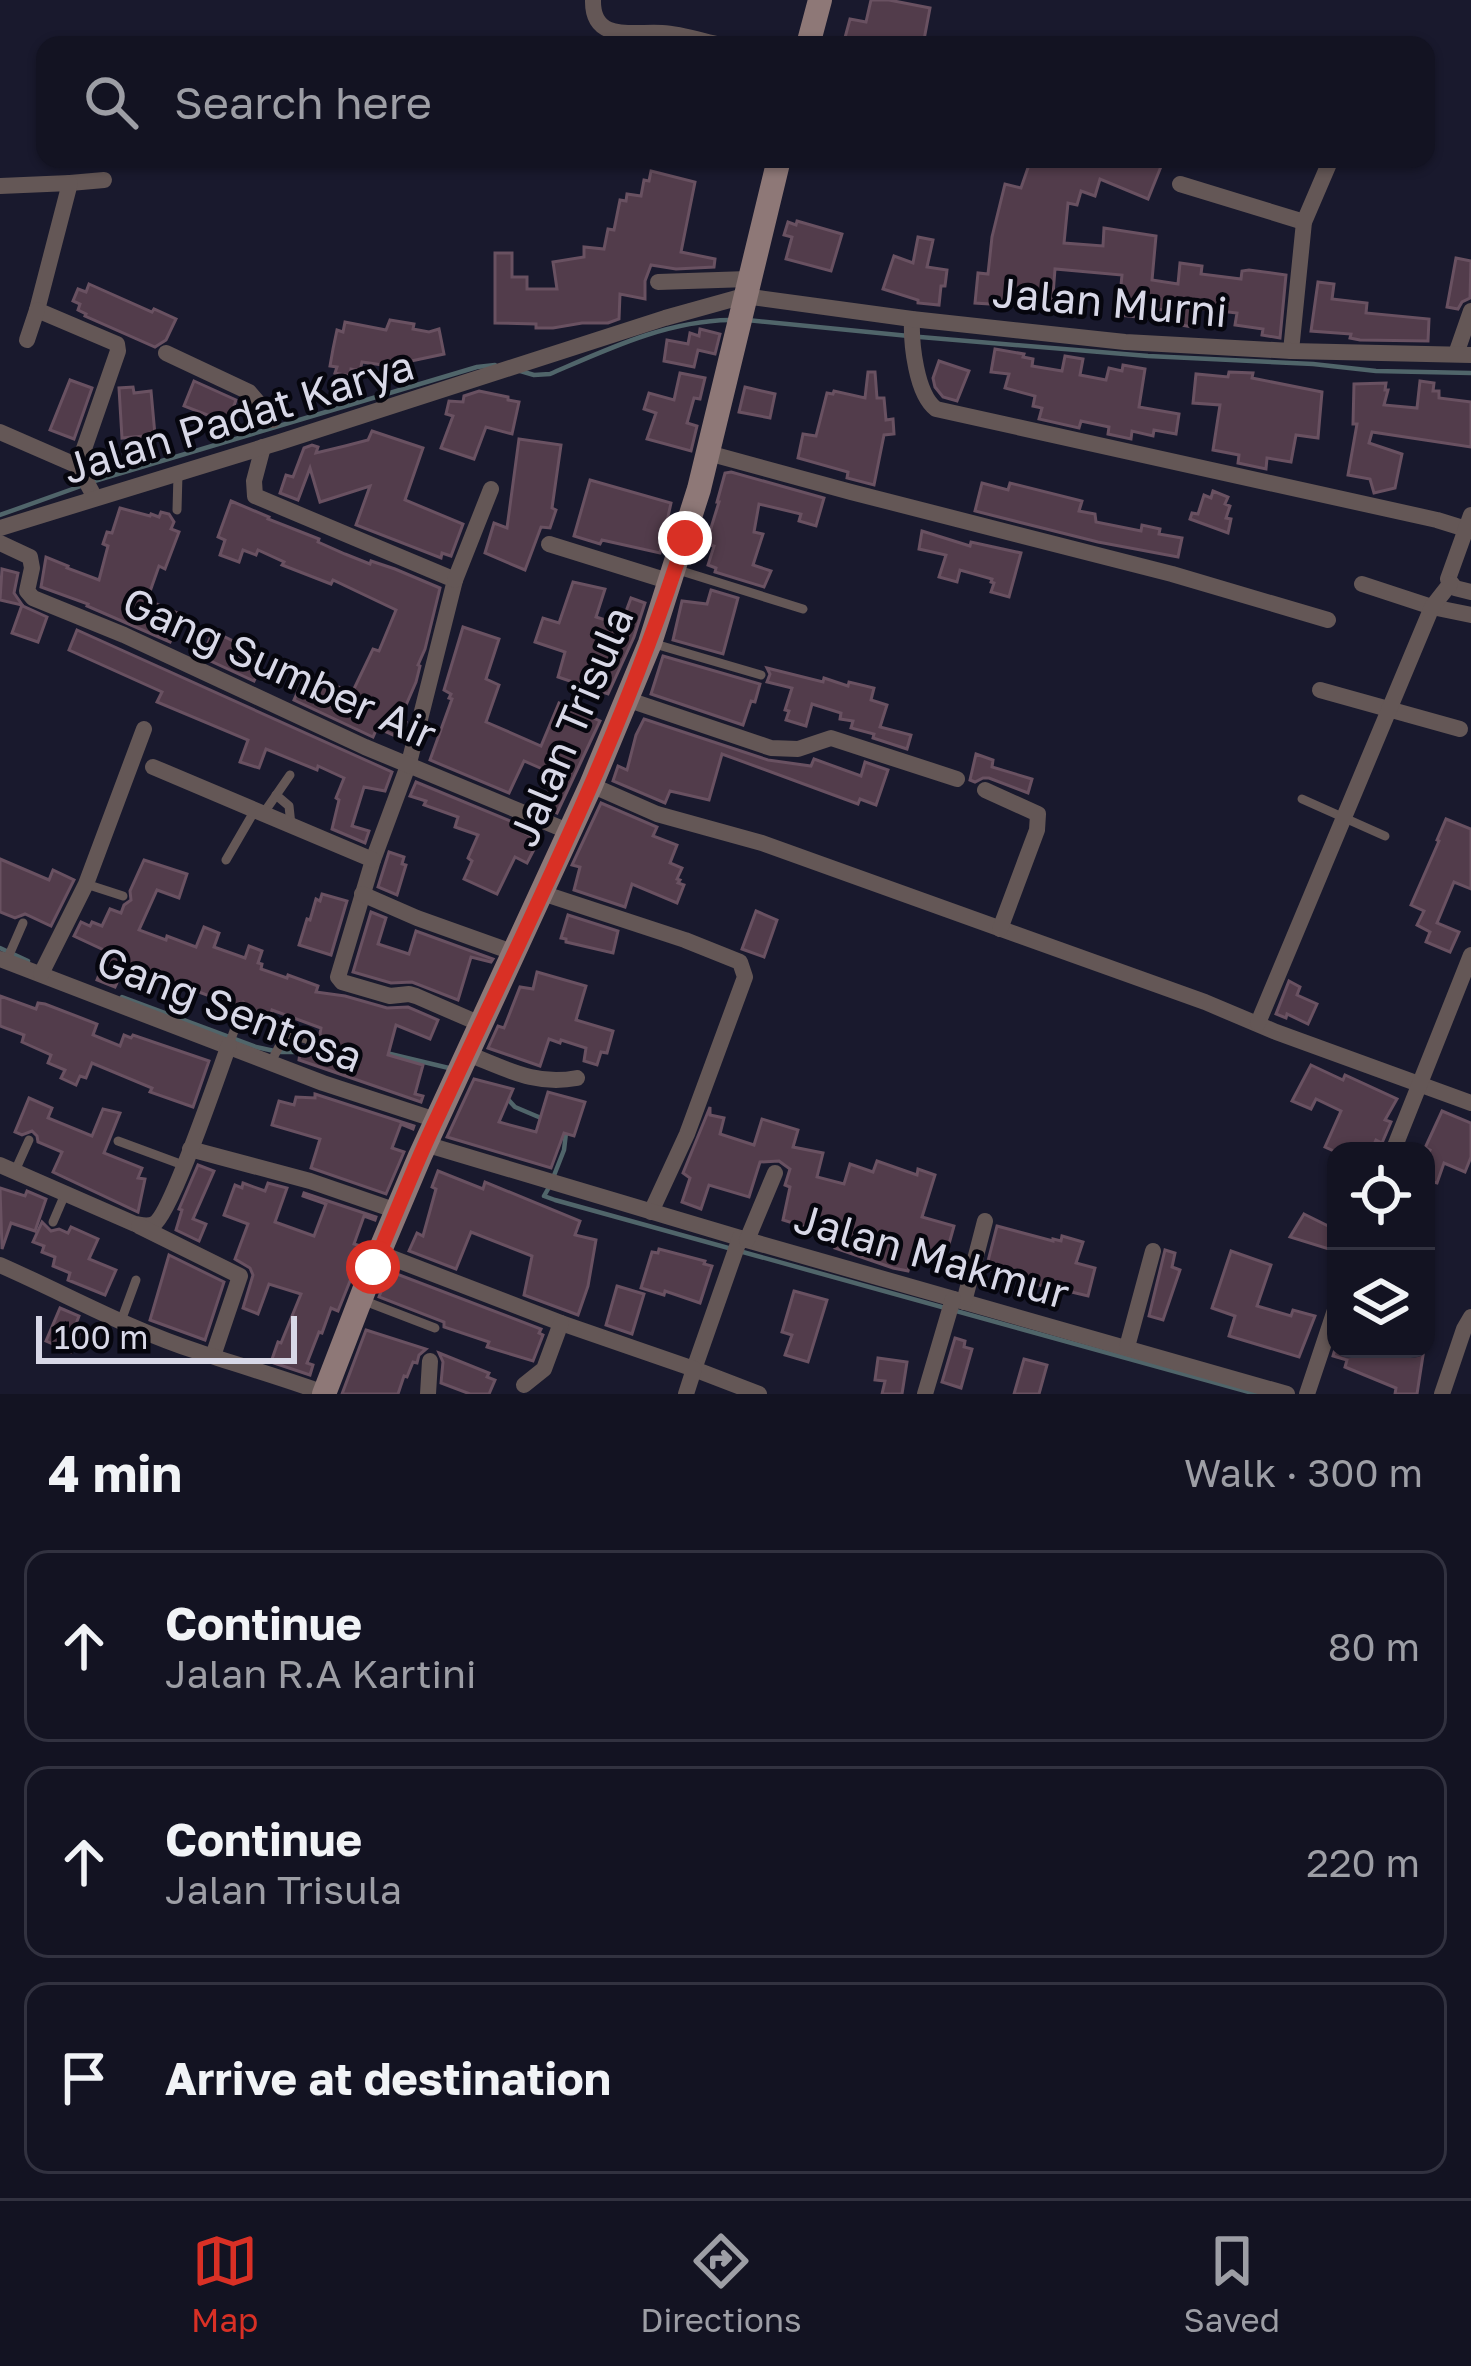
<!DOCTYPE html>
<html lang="en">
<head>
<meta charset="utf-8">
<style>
	:root { --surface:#131322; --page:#20202f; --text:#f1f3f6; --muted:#9d9ea5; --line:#323240; --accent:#d93025 }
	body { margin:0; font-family:"Golos Text",sans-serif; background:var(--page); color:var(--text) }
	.controls { position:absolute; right:36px; bottom:36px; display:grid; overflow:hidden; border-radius:24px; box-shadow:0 3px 9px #0004 }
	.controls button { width:108px; height:108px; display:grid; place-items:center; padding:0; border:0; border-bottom:3px solid var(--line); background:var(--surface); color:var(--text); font:60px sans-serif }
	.scale { position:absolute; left:36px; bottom:30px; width:261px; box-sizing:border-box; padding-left:12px; border:6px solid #d8d8e7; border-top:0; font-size:33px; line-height:42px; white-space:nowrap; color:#d8d8e7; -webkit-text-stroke:9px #06060e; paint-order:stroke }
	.stop { position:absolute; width:36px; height:36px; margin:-27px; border:9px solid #d93025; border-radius:50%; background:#fff }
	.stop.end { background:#d93025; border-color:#fff; box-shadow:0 3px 12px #0008 }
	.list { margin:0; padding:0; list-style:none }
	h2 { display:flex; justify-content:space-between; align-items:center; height:156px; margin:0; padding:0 48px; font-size:51px }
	h2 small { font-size:39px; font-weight:400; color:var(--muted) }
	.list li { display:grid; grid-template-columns:78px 1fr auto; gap:36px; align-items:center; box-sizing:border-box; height:192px; margin:0 24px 24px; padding:0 24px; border:3px solid var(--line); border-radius:24px }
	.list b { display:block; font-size:45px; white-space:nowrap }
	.list p { margin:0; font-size:39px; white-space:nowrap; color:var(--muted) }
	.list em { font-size:39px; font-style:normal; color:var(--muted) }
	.icon { flex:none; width:66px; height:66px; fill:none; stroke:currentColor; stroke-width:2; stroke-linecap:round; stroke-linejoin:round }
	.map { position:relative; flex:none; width:1471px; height:1394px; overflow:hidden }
	.search { position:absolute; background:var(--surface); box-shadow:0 3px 9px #0004; left:36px; right:36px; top:36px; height:132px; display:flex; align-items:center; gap:30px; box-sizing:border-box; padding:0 42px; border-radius:24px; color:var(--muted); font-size:45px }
	.sheet { height:804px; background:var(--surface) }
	nav { display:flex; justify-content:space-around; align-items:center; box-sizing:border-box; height:168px; border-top:3px solid var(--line); background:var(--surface); font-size:33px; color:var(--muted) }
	nav a { display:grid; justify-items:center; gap:6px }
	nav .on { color:var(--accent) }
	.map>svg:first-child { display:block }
</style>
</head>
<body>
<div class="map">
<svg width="1471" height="1394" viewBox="0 0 1471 1394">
	<rect width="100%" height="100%" fill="#19192d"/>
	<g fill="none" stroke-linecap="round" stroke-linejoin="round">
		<!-- stream -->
		<g stroke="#50656a" stroke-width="4.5">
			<path d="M747 320 909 336"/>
			<path d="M920 337 1148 356 1313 364 1376 371 1471 373"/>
			<path d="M517 370 534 375 550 374C608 349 666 321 730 320"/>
			<path d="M91 482 477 367 495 365"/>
			<path d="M0 515 81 486"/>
			<path d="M0 948 28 961"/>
			<path d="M122 997 256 1047 279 1052H323"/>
			<path d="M382 1052 453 1069"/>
			<path d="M505 1096 515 1107 541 1118"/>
			<path d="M553 1178 564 1150 566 1133"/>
			<path d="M548 1189 544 1196 555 1200 1256 1394"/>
		</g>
	</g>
	<!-- building -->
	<g fill="#523c4b" stroke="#695161" stroke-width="3">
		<path d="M871 0H889L930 8 923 45H843L850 19 866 22Z"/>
		<path d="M1031 159H1164L1148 199 1100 179 1095 196 1081 191 1077 205 1068 203 1064 243 1103 246 1104 228 1156 236 1152 280 1178 284 1180 263 1202 266 1201 274 1241 279 1242 271 1249 270 1286 275 1280 338 1262 335 1263 329 1235 325 1237 313 1195 308 1192 327 1176 324 1178 312 1149 308 1148 318 1118 315 1122 275 1055 269 1052 308 975 303 978 273 988 274 992 237 1005 184 1021 188Z"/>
		<path d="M651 171 695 182 681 252 715 259 714 267 676 269 651 265 645 281V299L620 294 619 319 608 323H582L553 328H536V324L495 323V253H512V277H527V289H557L553 262 584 257V247L604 249 608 229 614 230 620 200 626 201 627 194 641 196 644 180 649 181Z"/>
		<path d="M797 221 842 234 831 271 786 259 792 237 784 235 788 222 796 225Z"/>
		<path d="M918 237 933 240 927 267 947 270 945 286H941L939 305 918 303V300L883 289 894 256 913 263Z"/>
		<path d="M1456 258 1471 261 1470 298 1462 302 1458 309 1447 307Z"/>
		<path d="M1318 282 1334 284 1332 299 1367 303 1366 313 1429 319 1428 341 1360 340 1350 338 1351 334 1311 331Z"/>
		<path d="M89 284 152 312 154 309 176 319 166 340 155 347 85 316 86 314 78 310 80 304 73 301 78 289 86 292Z"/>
		<path d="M390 320 414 324 413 329 429 332 439 329 444 354 411 361 410 369 362 362 360 371 351 369 350 376 335 373 337 367 330 366 333 349 337 330 343 332 345 322 386 330Z"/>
		<path d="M700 329 720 334 715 354 698 350 694 367 664 361 667 340 688 344 690 333 699 336Z"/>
		<path d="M995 349 1024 354 1023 357 1033 359 1032 366 1062 371 1065 356 1083 359 1080 375 1106 380 1109 368 1122 371 1123 365 1145 369 1139 407 1179 414 1176 434 1154 430 1153 436 1132 431 1131 439 1108 434 1109 427 1081 421 1079 428 1039 419 1042 408 1033 406 1035 396 1005 388 1009 374 991 372Z"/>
		<path d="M939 361 969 371 957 401 943 397 935 387 933 378Z"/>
		<path d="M868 372H875L877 398H884L886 420 893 419 894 434 884 435 874 485 847 478 848 472 798 458 803 434 816 436 827 393 833 394 834 391 865 398Z"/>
		<path d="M1229 372 1253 373 1252 378 1322 392 1318 438 1296 435 1291 462 1267 458 1266 469 1238 463 1239 455 1213 450 1220 405 1193 403 1196 374 1228 377Z"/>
		<path d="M680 373 705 378 700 399 694 398 687 423 697 426 691 451 647 439 656 413 644 409 649 393 674 400Z"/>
		<path d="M70 380 92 388 74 439 50 430Z"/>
		<path d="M194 381 236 400 228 423 184 406Z"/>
		<path d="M1420 381 1434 383 1433 391H1439V398L1471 402V447L1372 432 1369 443 1402 454 1395 488 1374 493 1370 479 1348 475 1357 424H1353L1354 384 1386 383 1385 390H1388L1384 405 1417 408Z"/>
		<path d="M133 387 134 393 151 391 155 435 122 438 119 388Z"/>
		<path d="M745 387 775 394 770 418 739 412Z"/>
		<path d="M479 391 508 397V400L519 402 512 434 486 427 474 459 441 448 453 416 446 414 449 401 463 402 464 396Z"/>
		<path d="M372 431 423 448 405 500 463 524 451 556 442 553 441 558 356 525 370 486 320 502 310 468 298 500 280 493 286 475 293 477 304 448 312 445 318 447 316 453 345 446 368 440Z"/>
		<path d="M519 439 561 445 552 508 556 510 550 528 541 527 525 570 485 553 494 523 507 528Z"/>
		<path d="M731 472 824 498 816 526 799 521 801 514 759 504 754 532 763 534 753 565 771 571 764 587 715 572 716 568 708 565 714 546 706 544 719 502H717L725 473Z"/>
		<path d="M590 480 671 503 660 553 602 540 600 544 574 536Z"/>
		<path d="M982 483 1008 490 1010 483 1082 501 1079 511 1095 514 1096 522 1141 531 1142 525 1160 529 1159 534 1182 538 1178 557 1098 542 975 511Z"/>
		<path d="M1213 491 1228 497 1225 504 1230 506 1226 518 1231 519 1228 533 1190 519 1192 513 1198 514 1204 495 1211 498Z"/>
		<path d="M231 501 269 517 268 519 319 539 318 542 345 554 370 564 371 561 395 569 440 588 425 649 418 665 420 666 416 682 400 719 406 722 402 739 377 728 373 737 294 700 306 673 352 693 373 649 379 651 396 610 333 580 331 584 282 565 284 562 258 550 256 555 243 550 239 562 220 555 225 540 218 537Z"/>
		<path d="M120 508 150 516 151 514 159 517 161 512 169 514 174 522 171 529 179 532 165 569 159 566 147 600 182 615 170 642 87 606 88 604 41 587 46 557 68 566 67 568 99 580 108 546 103 544 107 532 112 533Z"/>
		<path d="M922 531 970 546 971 542 1021 553 1009 597 991 592 994 583 991 582 992 579 960 570 957 582 939 577 946 555 919 549Z"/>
		<path d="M2 569 18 573 14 593 23 606 47 617 38 642 12 633 22 605 0 600Z"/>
		<path d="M573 582 605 589 596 617 621 625 631 598 645 603 634 637 608 694 558 677 565 652 535 642 543 618 559 623Z"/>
		<path d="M711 590 738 598 723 654 673 640 682 601 707 604Z"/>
		<path d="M463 627 499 639 486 679 499 685 486 722 541 746 559 703 600 721 557 813 541 806 556 775 524 761 509 793 430 760 452 699 449 698 451 694 444 690Z"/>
		<path d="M77 630 392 772 385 791 364 787 352 826 369 831 365 843 332 829 339 800 336 798 344 778 318 766 317 770 266 749 259 768 240 762 248 740 157 702 162 692 69 650Z"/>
		<path d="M213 631 265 657 254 681 202 657Z"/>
		<path d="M663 656 760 684 755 702 751 701 743 725 651 694Z"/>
		<path d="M767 668 823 682 824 678 848 686 849 682 874 688 871 700 887 705 880 727 911 735 907 749 873 738 874 734 851 728 853 721 840 719 841 713 812 704 806 726 786 720 789 711 785 710 792 688 767 682 770 674Z"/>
		<path d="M644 719 768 760 811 766 814 759 861 776 865 762 888 770 876 805 860 799 858 804 722 754 709 800 670 791 665 803 613 781 618 766 627 770 636 735Z"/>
		<path d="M976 754 993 760 992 767 1032 779 1028 793 989 778H983L975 782 970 780Z"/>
		<path d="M416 782 527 828 525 833 539 840 527 863 515 857 497 894 464 879 472 861 468 858 478 835 455 827 458 817 424 805 426 801 410 796Z"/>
		<path d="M601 803 657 827 653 836 677 845 670 863 682 868 677 879 680 880 678 883 684 885 677 903 632 884 625 907 574 890 580 867 572 865Z"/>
		<path d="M1446 819 1471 829V889L1454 882 1437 923 1459 932 1450 952 1426 942 1430 932 1417 925 1424 911 1411 905 1439 841 1437 840Z"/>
		<path d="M389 852 404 857 402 864 406 865 397 895 378 887Z"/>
		<path d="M0 859 49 880 53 870 74 880 51 926 25 914 15 918 0 912Z"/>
		<path d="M144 860 187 874 179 898 157 890 139 930 166 940 167 936 196 947 204 927 219 933 214 947 245 958 249 946 262 951 258 963 262 964 261 969 287 978 288 975 318 986 316 992 345 996 387 1008 408 1007 438 1020 430 1039 396 1025 388 1055 423 1065 415 1094 423 1096 421 1102 299 1060 300 1053 319 1055 325 1043 320 1034 321 1028 272 1010 270 1016 250 1010 243 1002 234 1005 125 965 115 987 97 980 108 952 74 936 81 922 90 926 92 922 102 926 110 909 121 913 124 905 131 900 130 891Z"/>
		<path d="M322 894 347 901 331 955 299 945 307 919 310 920 316 899 320 901Z"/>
		<path d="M756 911 777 920 764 957 742 949Z"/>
		<path d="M371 912 386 918 378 944 409 954 416 931 493 959 491 962 471 957 458 1000 412 982 391 983 353 972Z"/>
		<path d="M568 915 618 931 613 953 566 942V939L561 938Z"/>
		<path d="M537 972 586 986 576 1020 613 1031 607 1053 601 1052 597 1065 584 1061 586 1048 561 1040 560 1043 549 1039 540 1066 488 1048 498 1026 504 1028 520 987 533 989Z"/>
		<path d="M1289 981 1300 987 1297 995 1317 1004 1308 1024 1287 1014 1286 1018 1276 1014Z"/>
		<path d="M0 996 36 1009 38 1003 45 1004 97 1024 93 1035 120 1046 124 1035 131 1038 133 1035 209 1061 193 1107 150 1092 152 1088 92 1063 86 1078 80 1076 76 1085 61 1078 65 1070 48 1063 51 1055 22 1042 24 1035 0 1026Z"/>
		<path d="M1311 1065 1343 1080 1345 1075 1397 1099 1385 1120 1391 1122 1382 1143 1376 1140 1371 1151H1334L1325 1147 1341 1111 1316 1099 1311 1109 1292 1101Z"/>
		<path d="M474 1079 513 1089 499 1122 536 1132 548 1092 585 1102 574 1136 564 1133 551 1168 447 1137Z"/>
		<path d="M315 1094 414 1126 413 1129 401 1124 392 1148 404 1152 386 1194 311 1168 320 1139 272 1125 279 1101 294 1105 296 1097 315 1098Z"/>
		<path d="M29 1098 52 1108 48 1118 92 1136 103 1109 120 1113 104 1153 142 1168 138 1178 145 1179 138 1212 53 1172 62 1152 38 1142 37 1136 32 1131 22 1135 15 1132Z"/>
		<path d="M710 1107V1115L724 1118 720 1134 754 1145 762 1119 798 1130 793 1147 823 1153 817 1177 844 1184 850 1164 873 1172 877 1161 917 1175 918 1169 935 1175 922 1217 954 1226 944 1262 913 1254 908 1271 893 1268 835 1248 838 1237 783 1220 790 1187 785 1185 790 1169 779 1161 760 1162 749 1197 709 1185 701 1209 682 1202 690 1178 683 1173Z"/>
		<path d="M1442 1111 1471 1123V1157L1465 1172 1444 1163 1437 1183 1426 1180V1160L1430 1150 1425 1148Z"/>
		<path d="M198 1165 214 1171 193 1219 206 1224 199 1241 176 1230 182 1210 179 1209Z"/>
		<path d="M438 1171 483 1189 485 1182 580 1221 575 1235 596 1240 588 1286 578 1315 524 1295 532 1256 471 1232 456 1269 409 1251 417 1233 423 1236 436 1189 432 1187Z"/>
		<path d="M243 1183 265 1191 268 1183 287 1188 275 1222 314 1236 326 1204 303 1196 304 1193 376 1217 375 1220 364 1216 354 1244 361 1246 354 1271 338 1311 331 1308 322 1333 319 1332 307 1363 313 1365 310 1375 271 1362 278 1342 281 1343 301 1294 269 1284 258 1314 243 1308 253 1275 250 1268 235 1259 248 1224 224 1215 235 1185 242 1188Z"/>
		<path d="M0 1188 25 1196 27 1191 46 1199 35 1231 11 1223 2 1249Z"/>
		<path d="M1304 1214 1336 1230V1242L1332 1250 1290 1237Z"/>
		<path d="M42 1222 51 1231 59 1229 68 1233 71 1227 98 1239 89 1259 116 1270 105 1295 68 1280 70 1273 53 1266 55 1257 42 1252 44 1246 33 1242Z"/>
		<path d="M997 1226 1053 1241V1239L1061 1241 1062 1236 1083 1242 1076 1263 1095 1268 1088 1296 1059 1289V1291L986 1269Z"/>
		<path d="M659 1249 705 1261 704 1264 712 1266 700 1303 665 1291 664 1295 641 1288 652 1252 658 1253Z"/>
		<path d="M1165 1250 1175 1253 1172 1267 1180 1270 1163 1320 1149 1316Z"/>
		<path d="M1231 1251 1271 1265 1257 1306 1291 1316 1293 1310 1315 1316 1299 1357 1229 1336 1235 1316 1212 1308Z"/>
		<path d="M169 1255 224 1282 205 1340 150 1320Z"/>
		<path d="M389 1271 541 1329 539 1333 543 1335 533 1361 487 1347 489 1342 444 1327V1322L379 1297Z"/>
		<path d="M617 1286 644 1294 632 1334 606 1325Z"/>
		<path d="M794 1291 827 1300 808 1362 785 1355 792 1335 782 1332Z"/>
		<path d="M60 1308 79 1316 74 1329 80 1332 71 1352 46 1341Z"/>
		<path d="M366 1330 426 1349 419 1355 417 1363 413 1362 407 1377 404 1376 398 1394H342Z"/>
		<path d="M955 1338 965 1341 964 1347 972 1349 961 1388 942 1382Z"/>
		<path d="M1335 1349H1424L1417 1394H1395L1396 1388 1345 1367 1347 1360 1333 1356Z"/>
		<path d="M439 1353 489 1373 487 1377 495 1380 489 1394H470L441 1383 443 1362Z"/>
		<path d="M878 1358 907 1362 902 1394H882L885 1381 875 1380Z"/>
		<path d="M1024 1359 1047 1365 1039 1394H1014Z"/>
	</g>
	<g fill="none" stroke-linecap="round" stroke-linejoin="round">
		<!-- lane -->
		<g stroke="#645756" stroke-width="9">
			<path d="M177 510 178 474"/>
			<path d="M675 569 803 609"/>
			<path d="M655 644 761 675"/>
			<path d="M276 795 289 806 291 825"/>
			<path d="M1302 799 1385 836"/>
			<path d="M263 814 290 775"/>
			<path d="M226 860 255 810"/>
			<path d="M86 884 123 896"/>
			<path d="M6 962 23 923"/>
			<path d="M229 1045 241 1011"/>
			<path d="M271 1062 284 1037 288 1034 316 1042"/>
			<path d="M118 1141 183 1165"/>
			<path d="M15 1171 29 1140"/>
			<path d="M53 1222 65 1194"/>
			<path d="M362 1300 435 1328"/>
			<path d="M121 1321 136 1280"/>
		</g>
		<!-- street -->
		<g stroke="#645756" stroke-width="16">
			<path d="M593 0C592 43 634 31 662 33 682 34 702 41 721 45"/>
			<path d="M70 183 104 180"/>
			<path d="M1180 184 1304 222"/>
			<path d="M0 186 70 183 37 310 117 344 118 351 78 466 95 498"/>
			<path d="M658 282 748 279"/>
			<path d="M912 319C911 343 916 394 936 409L1437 520 1466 529"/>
			<path d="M27 340 37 310"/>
			<path d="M1291 351 1304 222 1331 159"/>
			<path d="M166 353 249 392 273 420"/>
			<path d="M1456 354 1471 311"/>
			<path d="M0 432 78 466"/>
			<path d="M263 447 254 481 255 496 455 580 409 763 373 860 338 977 342 982 390 996 409 994 416 996 483 1025"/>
			<path d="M708 453 851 492 1172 574 1328 620"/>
			<path d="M1471 515 1448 579 1455 588 1471 592"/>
			<path d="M0 528 280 442 665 318 744 296 912 319 1125 342 1291 351 1471 355"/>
			<path d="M0 543 30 557 32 568 27 591 33 598 124 635 365 747 570 832"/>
			<path d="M549 544 671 582"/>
			<path d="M455 580 491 489"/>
			<path d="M1362 584 1432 607 1471 615"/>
			<path d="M1320 690 1460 729"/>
			<path d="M626 699 771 748 798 749 831 738 957 779"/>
			<path d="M153 767 373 860"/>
			<path d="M591 785 657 814 762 843 1205 1002 1276 1032 1471 1103"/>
			<path d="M985 790 1038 814 1037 830 1000 929"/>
			<path d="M542 893 685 940 740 962 745 977 687 1134 651 1212"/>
			<path d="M362 894 417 918 515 953"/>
			<path d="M0 959 323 1083 436 1120"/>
			<path d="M41 974 86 884 144 729"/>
			<path d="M1258 1023 1432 607 1450 584"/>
			<path d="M468 1054C507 1069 535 1086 577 1078"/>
			<path d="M425 1144 740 1238 1287 1394"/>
			<path d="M190 1149 310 1181 397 1211"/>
			<path d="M1393 1151 1471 955"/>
			<path d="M0 1165 135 1224C142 1225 147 1227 154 1224 171 1214 219 1072 229 1045"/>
			<path d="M139 1226 240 1276 213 1356"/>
			<path d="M740 1238 694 1369 759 1394"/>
			<path d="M747 1240 775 1173"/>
			<path d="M379 1253 561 1323 694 1369 686 1394"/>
			<path d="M0 1265C66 1294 130 1330 199 1352 241 1366 283 1378 324 1393"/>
			<path d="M964 1302 985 1221"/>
			<path d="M1127 1347 1153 1251"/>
			<path d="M524 1385 544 1369 561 1323"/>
			<path d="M428 1394 430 1361"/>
			<path d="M925 1394 953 1299"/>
			<path d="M1307 1394 1336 1307"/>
			<path d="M1442 1394 1464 1329 1471 1317"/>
		</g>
		<!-- secondary -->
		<g stroke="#8e7877" stroke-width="24">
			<path d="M808 45 820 0"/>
			<path d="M324 1394 373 1267 420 1156 591 785 650 643 699 489 779 159"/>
		</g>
	</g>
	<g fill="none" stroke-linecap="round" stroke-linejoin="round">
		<!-- route -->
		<path stroke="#d93025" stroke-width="15" d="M373 1267C395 1217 414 1166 438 1116 526 926 622 738 685 538"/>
	</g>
	<g text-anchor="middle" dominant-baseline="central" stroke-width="9" stroke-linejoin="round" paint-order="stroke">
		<!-- street labels -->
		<g font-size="42" fill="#d8d8e7" stroke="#06060e">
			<text transform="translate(1110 301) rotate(5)">Jalan Murni</text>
			<text transform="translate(238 416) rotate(-17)">Jalan Padat Karya</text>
			<text transform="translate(280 667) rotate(24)">Gang Sumber Air</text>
			<text transform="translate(570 726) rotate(-67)">Jalan Trisula</text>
			<text transform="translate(230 1008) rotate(21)">Gang Sentosa</text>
			<text transform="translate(932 1255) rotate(16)">Jalan Makmur</text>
		</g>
	</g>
</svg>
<div class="controls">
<button><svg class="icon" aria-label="locate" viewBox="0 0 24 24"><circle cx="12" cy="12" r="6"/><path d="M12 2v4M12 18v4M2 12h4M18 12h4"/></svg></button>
<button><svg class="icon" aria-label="layers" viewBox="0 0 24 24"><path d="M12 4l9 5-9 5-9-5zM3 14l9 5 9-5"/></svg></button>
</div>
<div class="scale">100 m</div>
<div class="stop" style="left:373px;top:1267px"></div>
<div class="stop end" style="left:685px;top:538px"></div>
<div class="search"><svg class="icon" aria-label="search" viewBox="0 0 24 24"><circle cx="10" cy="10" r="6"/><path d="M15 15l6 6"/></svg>Search here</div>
</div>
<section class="sheet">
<h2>4 min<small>Walk · 300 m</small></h2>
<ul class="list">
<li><svg class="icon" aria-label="ahead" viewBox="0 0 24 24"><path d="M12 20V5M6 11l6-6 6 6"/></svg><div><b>Continue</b><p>Jalan R.A Kartini</p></div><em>80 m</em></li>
<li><svg class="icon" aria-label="ahead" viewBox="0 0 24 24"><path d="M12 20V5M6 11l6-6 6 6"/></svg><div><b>Continue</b><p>Jalan Trisula</p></div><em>220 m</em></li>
<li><svg class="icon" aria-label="arrive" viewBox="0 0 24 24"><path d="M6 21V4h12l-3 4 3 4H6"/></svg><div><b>Arrive at destination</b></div></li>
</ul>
</section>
<nav>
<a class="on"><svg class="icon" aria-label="map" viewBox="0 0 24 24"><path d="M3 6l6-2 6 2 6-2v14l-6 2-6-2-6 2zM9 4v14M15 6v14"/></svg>Map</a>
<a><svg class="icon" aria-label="directions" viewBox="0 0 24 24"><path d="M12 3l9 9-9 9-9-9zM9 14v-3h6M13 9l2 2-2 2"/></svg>Directions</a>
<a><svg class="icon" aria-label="saved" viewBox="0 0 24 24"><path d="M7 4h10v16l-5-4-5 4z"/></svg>Saved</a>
</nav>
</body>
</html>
